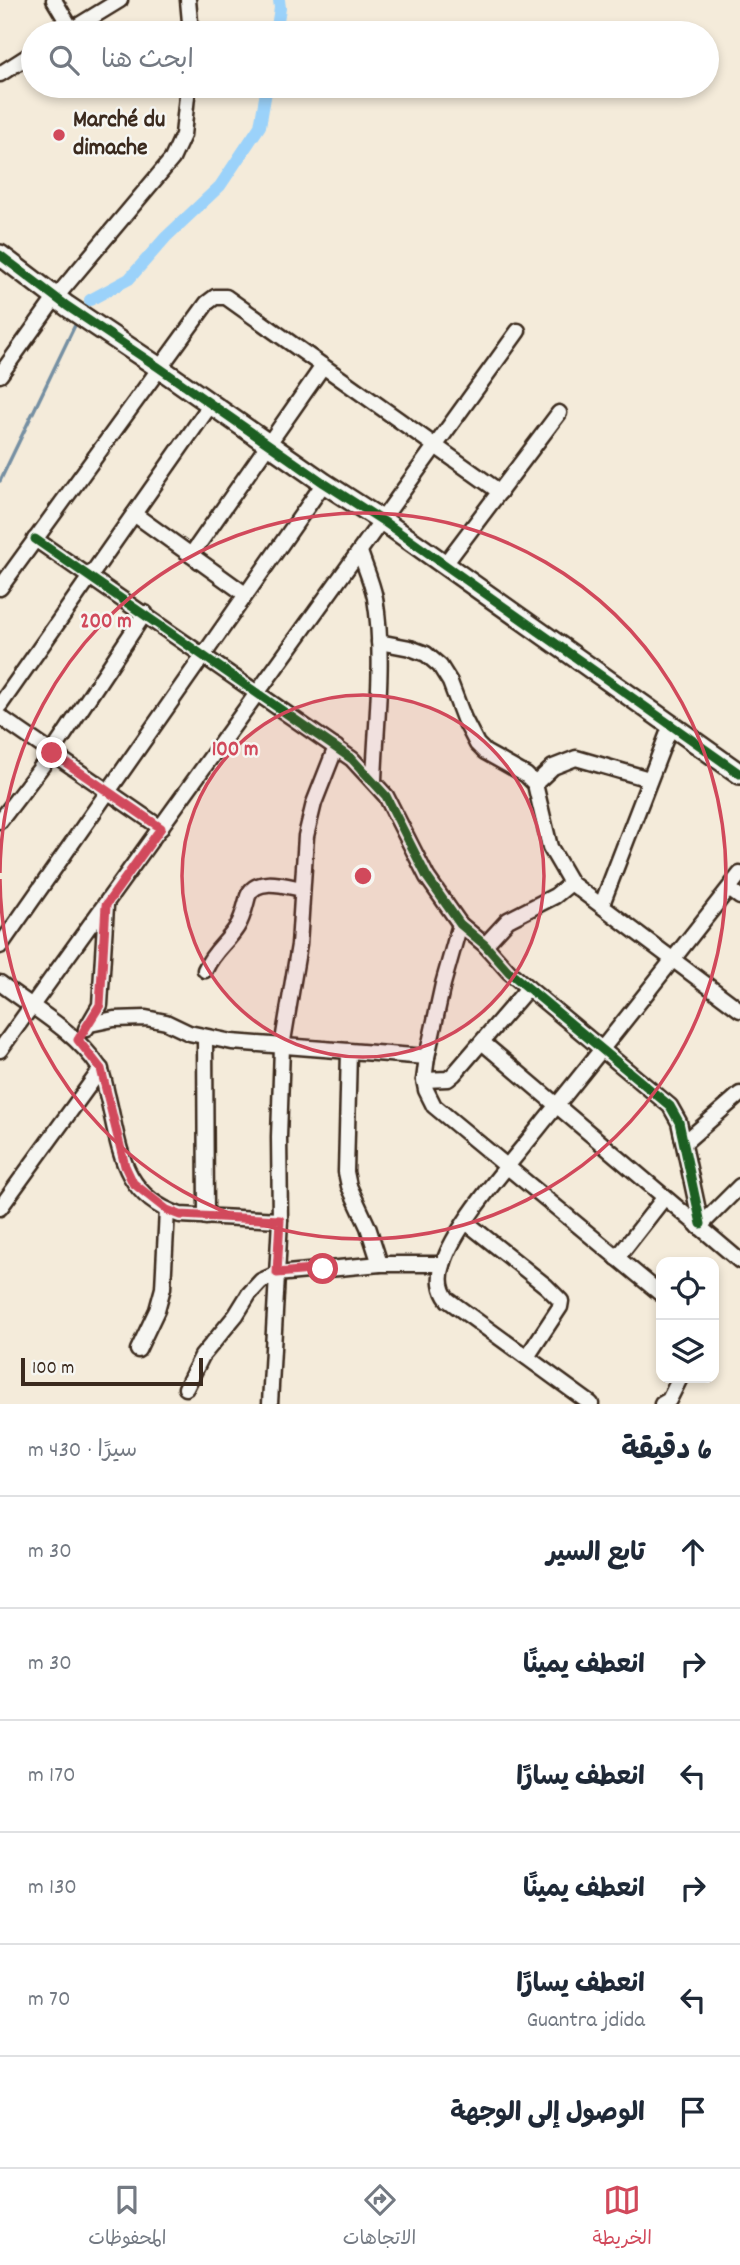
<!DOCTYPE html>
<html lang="ar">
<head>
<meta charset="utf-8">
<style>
	:root { --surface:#fff; --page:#f2f2f3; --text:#1f2937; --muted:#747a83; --line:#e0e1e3; --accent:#d1495b }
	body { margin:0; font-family:Dekko,"Playpen Sans Arabic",sans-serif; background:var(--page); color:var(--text); direction:rtl }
	.controls { position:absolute; right:21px; bottom:21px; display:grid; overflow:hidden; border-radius:14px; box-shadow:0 4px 10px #0003 }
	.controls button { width:63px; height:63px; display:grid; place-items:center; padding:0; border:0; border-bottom:2px solid var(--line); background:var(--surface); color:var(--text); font:35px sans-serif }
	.scale { position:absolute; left:21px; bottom:18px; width:182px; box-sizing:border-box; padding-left:7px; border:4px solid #3b2a1e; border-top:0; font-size:19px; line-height:24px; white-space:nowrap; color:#3b2a1e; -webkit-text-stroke:5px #f6f6f2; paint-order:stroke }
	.stop { position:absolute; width:21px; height:21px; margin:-16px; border:5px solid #d1495b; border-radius:50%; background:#fff }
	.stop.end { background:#d1495b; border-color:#fff; box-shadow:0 2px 7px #0008 }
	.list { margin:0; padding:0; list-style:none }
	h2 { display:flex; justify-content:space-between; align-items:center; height:91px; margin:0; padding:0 28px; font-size:30px }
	h2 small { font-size:23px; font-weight:400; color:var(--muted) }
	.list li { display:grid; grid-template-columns:46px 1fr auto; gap:21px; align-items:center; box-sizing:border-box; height:112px; padding:0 28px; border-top:2px solid var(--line) }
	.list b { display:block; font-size:26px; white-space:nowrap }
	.list p { margin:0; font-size:23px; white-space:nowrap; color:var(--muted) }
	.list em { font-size:23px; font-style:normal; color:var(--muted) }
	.icon { flex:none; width:38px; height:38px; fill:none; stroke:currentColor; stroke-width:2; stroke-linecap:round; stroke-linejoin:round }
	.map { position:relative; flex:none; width:740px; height:1404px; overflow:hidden; direction:ltr }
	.search { position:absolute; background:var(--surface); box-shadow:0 4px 10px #0003; left:21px; right:21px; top:21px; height:77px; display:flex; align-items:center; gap:18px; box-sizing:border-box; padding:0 24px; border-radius:38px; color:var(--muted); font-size:26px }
	.sheet { height:763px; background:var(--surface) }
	nav { display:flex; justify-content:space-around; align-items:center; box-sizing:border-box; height:98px; border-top:2px solid var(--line); background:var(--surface); font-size:19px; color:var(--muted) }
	nav a { display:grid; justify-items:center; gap:4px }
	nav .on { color:var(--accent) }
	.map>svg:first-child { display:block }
</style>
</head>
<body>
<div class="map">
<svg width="740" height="1404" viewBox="0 0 740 1404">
	<rect width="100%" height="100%" fill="#f4ebda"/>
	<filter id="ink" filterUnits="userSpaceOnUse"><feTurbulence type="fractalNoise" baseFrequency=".0143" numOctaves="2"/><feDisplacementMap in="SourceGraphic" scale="14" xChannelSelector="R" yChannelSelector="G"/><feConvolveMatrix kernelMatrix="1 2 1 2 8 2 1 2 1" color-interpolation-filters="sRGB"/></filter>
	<g filter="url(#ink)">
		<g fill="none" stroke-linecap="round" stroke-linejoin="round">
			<!-- stream -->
			<g stroke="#758fa2" stroke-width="3.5">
				<path d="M84 310 90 300"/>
				<path d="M0 481 78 319"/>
			</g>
			<!-- canal -->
			<g stroke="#9bd2fa" stroke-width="12">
				<path d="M276 33 280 8 279 0"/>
				<path d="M90 300 129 279 166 237 220 186 260 126 267 86"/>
			</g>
			<!-- street casing -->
			<g stroke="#3b2a1e" stroke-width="19">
				<g id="street">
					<path d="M54 0 72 30"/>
					<path d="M188 0 191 33"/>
					<path d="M66 33 120 0"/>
					<path d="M0 74 33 53"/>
					<path d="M0 375 56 297 172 159 183 135 188 86"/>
					<path d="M134 514 245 594"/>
					<path d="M35 539 352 759 386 796 427 877 460 924 485 945 509 972 670 1106 679 1122 701 1224"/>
					<path d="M360 552C365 567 372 583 375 598 385 658 376 721 374 781"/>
					<path d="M191 555 323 366"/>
					<path d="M445 564 559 413"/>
					<path d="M0 588 207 303 215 297H226L500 492"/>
					<path d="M379 642 410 648 426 654 440 666 450 682 464 719 477 744 485 752 526 775 535 784 550 847 571 883 740 1010"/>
					<path d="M0 705 211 404"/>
					<path d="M0 717 161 828"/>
					<path d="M535 784 553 767 576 758 649 779"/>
					<path d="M0 821 52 753 145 613"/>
					<path d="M729 889 740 897"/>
					<path d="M602 904 671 725"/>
					<path d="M460 924 443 984 427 1057 424 1080 426 1090 434 1106 661 1294"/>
					<path d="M485 945 508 920 555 896 571 883"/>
					<path d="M0 946 324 483"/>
					<path d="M205 970C214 950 226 944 237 927 243 918 245 907 248 896 256 876 286 886 302 889"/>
					<path d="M0 983C34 1009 75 1031 99 1067 104 1075 105 1088 108 1098 120 1149 122 1196 180 1215L280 1220"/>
					<path d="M90 1024 114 1019 146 1018 166 1022 189 1033 232 1042 427 1057"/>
					<path d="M86 1029 100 1005 106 906"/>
					<path d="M205 1037 206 1217"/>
					<path d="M482 1042 740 1261"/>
					<path d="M0 1050 518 331"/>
					<path d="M349 1051 346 1172 349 1186 368 1227 380 1264"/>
					<path d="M424 1080 448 1079 454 1074 528 988"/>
					<path d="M684 1143 740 1094"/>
					<path d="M0 1208 101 1069"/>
					<path d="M466 1222 546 1286 561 1301 560 1307 527 1357"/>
					<path d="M699 1227 740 1186"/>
					<path d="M617 1258 664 1198"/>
					<path d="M138 1350 157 1310 163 1288 167 1210"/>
					<path d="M186 1388 202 1356 236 1315 249 1294 261 1281 277 1274 380 1264H443"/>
					<path d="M270 1404 280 1220 279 1137 282 1047 299 945 306 836 314 803 336 747"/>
					<path d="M591 1404 448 1300C440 1290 439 1277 443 1265 454 1224 517 1156 544 1121 610 1040 675 957 740 874"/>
					<path d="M662 1404 669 1400 680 1378"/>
				</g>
			</g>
			<!-- secondary casing -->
			<g stroke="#3b2a1e" stroke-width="24">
				<path id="secondary" d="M0 255 67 306 158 367 324 483 383 521 740 774"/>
			</g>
			<!-- street -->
			<use href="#street" stroke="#f6f6f2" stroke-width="14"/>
			<!-- secondary -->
			<use href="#secondary" stroke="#f6f6f2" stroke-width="19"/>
			<!-- cycleway casing -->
			<g stroke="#f6f6f2" stroke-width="13">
				<g id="cycleway">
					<path d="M0 255 67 306 158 367 324 483 383 521 740 774"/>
					<path d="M35 539 352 759 386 796 427 877 460 924 485 945 509 972 670 1106 679 1122 701 1224"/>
				</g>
			</g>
			<!-- cycleway -->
			<use href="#cycleway" stroke="#1b5e20" stroke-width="9"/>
		</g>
	</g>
	<g fill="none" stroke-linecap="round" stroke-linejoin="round" filter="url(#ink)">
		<!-- route -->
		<path stroke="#d1495b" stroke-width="9" d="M52 753 161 828 106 905 100 1005 78 1040 101 1069 125 1166 133 1183 167 1210 180 1215 280 1220 277 1273 323 1269"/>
	</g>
	<!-- distance rings -->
	<circle cx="363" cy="876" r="181" fill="#d1495b" fill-opacity=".12"/>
	<g fill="none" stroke="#d1495b" stroke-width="3.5">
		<circle cx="363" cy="876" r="181"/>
		<path d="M0 873A363 363 0 1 1 0 879"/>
	</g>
	<!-- markers -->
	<circle fill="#d1495b" stroke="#f6f6f2" stroke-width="2.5" cx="59" cy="135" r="7"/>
	<g text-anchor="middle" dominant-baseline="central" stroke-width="5" stroke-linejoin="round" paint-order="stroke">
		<!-- poi labels -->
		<g font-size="24" font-weight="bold" fill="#3b2a1e" stroke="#f6f6f2" text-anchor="start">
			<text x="73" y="121">Marché du<tspan x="73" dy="28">dimache</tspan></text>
		</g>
	</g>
	<circle cx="363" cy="876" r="10" fill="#d1495b" stroke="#f6f6f2" stroke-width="3.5"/>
	<g font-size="21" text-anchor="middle" font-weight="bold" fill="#d1495b" stroke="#f6f6f2" stroke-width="5" stroke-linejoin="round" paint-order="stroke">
		<text x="106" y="627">200 m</text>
		<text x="235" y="755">100 m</text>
	</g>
</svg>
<div class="controls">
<button><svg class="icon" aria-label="locate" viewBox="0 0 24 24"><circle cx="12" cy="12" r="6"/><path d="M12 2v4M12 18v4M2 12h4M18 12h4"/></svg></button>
<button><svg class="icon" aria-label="layers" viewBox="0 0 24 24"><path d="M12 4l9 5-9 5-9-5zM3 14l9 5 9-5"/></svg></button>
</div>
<div class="scale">100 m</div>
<div class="stop" style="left:323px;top:1269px"></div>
<div class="stop end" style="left:52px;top:753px"></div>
<div class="search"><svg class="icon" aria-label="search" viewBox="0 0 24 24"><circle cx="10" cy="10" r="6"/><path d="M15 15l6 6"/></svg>ابحث هنا</div>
</div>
<section class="sheet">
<h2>6 دقيقة<small>سيرًا · 430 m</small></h2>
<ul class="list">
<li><svg class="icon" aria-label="ahead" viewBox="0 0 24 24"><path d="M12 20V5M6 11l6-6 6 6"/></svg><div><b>تابع السير</b></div><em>30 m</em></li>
<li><svg class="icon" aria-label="right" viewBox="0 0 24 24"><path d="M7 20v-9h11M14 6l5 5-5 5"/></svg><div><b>انعطف يمينًا</b></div><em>30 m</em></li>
<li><svg class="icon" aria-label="left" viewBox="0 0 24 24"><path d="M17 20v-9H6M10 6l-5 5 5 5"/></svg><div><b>انعطف يسارًا</b></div><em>170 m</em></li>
<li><svg class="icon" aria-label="right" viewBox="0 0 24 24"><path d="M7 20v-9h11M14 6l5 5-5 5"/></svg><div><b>انعطف يمينًا</b></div><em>130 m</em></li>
<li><svg class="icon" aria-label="left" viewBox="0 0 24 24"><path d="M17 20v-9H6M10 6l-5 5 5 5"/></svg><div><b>انعطف يسارًا</b><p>Guantra jdida</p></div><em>70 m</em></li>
<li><svg class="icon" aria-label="arrive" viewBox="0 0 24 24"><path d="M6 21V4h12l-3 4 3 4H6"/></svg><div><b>الوصول إلى الوجهة</b></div></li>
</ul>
</section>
<nav>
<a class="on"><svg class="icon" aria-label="map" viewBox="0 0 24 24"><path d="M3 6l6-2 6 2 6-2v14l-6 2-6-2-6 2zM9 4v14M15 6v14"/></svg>الخريطة</a>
<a><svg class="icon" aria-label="directions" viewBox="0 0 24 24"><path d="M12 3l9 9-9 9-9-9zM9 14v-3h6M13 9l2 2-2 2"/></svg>الاتجاهات</a>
<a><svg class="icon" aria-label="saved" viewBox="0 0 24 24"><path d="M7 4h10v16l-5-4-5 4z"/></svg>المحفوظات</a>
</nav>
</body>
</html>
